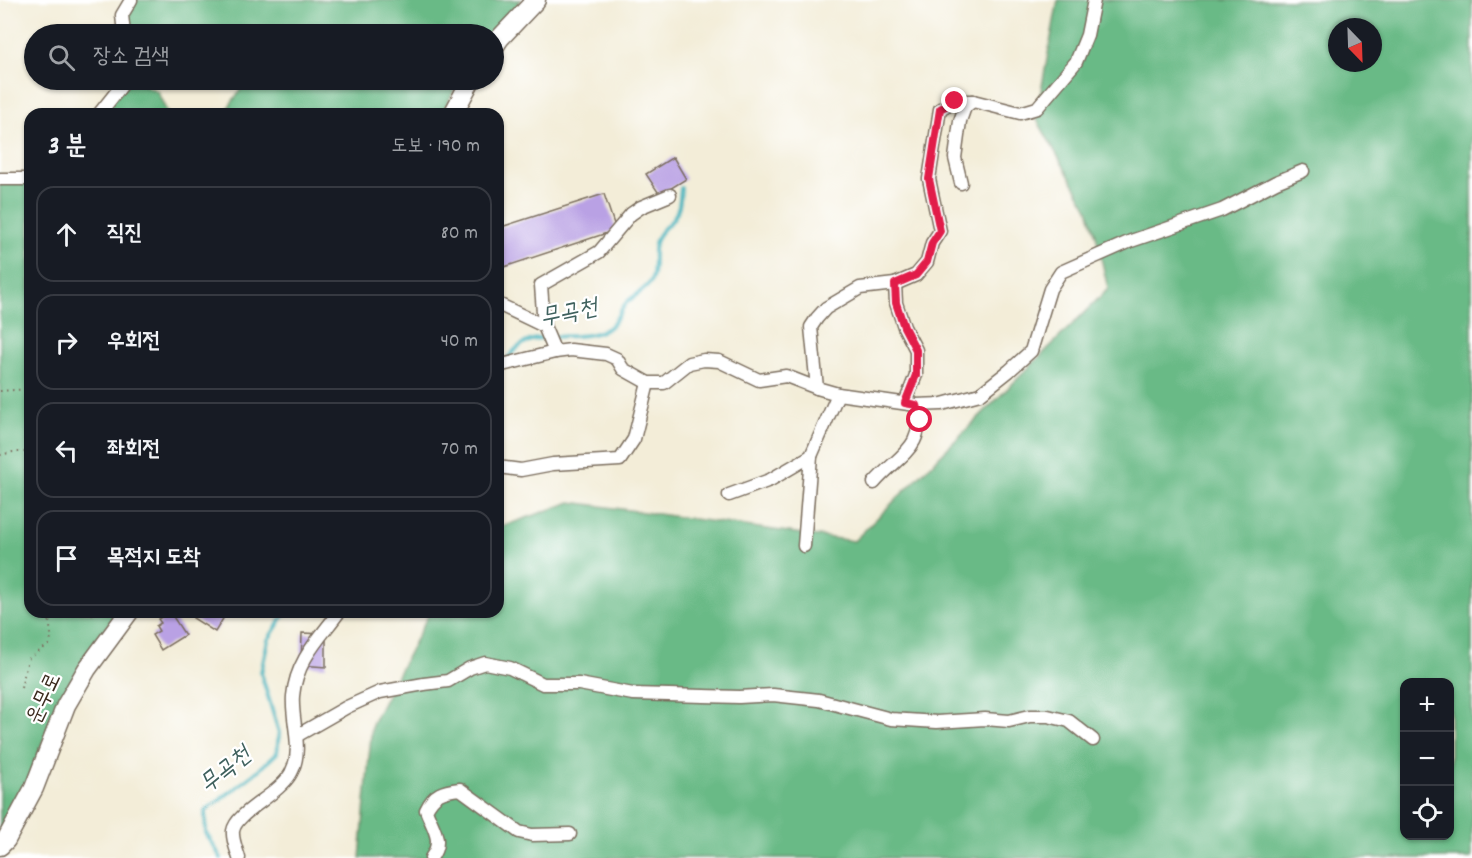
<!DOCTYPE html>
<html lang="ko">
<head>
<meta charset="utf-8">
<style>
	:root { --surface:#171b24; --page:#242831; --text:#f1f3f6; --muted:#9ea1a6; --line:#363941 }
	body { margin:0; font-family:Dekko,"Poor Story",sans-serif; background:var(--page); color:var(--text) }
	.controls { position:absolute; right:18px; bottom:18px; display:grid; overflow:hidden; border-radius:12px; box-shadow:0 2px 4px #0004 }
	.controls button { width:54px; height:54px; display:grid; place-items:center; padding:0; border:0; border-bottom:2px solid var(--line); background:var(--surface); color:var(--text); font:30px sans-serif }
	.compass { position:absolute; left:1328px; top:18px; width:54px; height:54px; border-radius:50%; background:var(--surface); box-shadow:0 2px 4px #0004; rotate:157deg }
	.stop { position:absolute; width:18px; height:18px; margin:-14px; border:4px solid #e11d48; border-radius:50%; background:#fff }
	.stop.end { background:#e11d48; border-color:#fff; box-shadow:0 2px 6px #0008 }
	.list { margin:0; padding:0; list-style:none }
	h2 { display:flex; justify-content:space-between; align-items:center; height:78px; margin:0; padding:0 24px; font-size:26px }
	h2 small { font-size:20px; font-weight:400; color:var(--muted) }
	.list li { display:grid; grid-template-columns:39px 1fr auto; gap:18px; align-items:center; box-sizing:border-box; height:96px; margin:0 12px 12px; padding:0 12px; border:2px solid var(--line); border-radius:18px }
	.list b { display:block; font-size:22px; white-space:nowrap }
	.list em { font-size:20px; font-style:normal; color:var(--muted) }
	.icon { flex:none; width:33px; height:33px; fill:none; stroke:currentColor; stroke-width:2; stroke-linecap:round; stroke-linejoin:round }
	.map { position:relative; flex:none; width:1472px; height:858px; overflow:hidden }
	.search { position:absolute; background:var(--surface); box-shadow:0 2px 4px #0004; left:24px; top:24px; width:480px; height:66px; display:flex; align-items:center; gap:15px; box-sizing:border-box; padding:0 21px; border-radius:33px; color:var(--muted); font-size:22px }
	.panel { position:absolute; background:var(--surface); box-shadow:0 2px 4px #0004; left:24px; top:108px; width:480px; height:510px; border-radius:18px }
	.map>svg:first-child { display:block }
</style>
</head>
<body>
<div class="map">
<svg width="1472" height="858" viewBox="0 0 1472 858">
	<rect width="100%" height="100%" fill="#fff"/>
	<filter id="ink" filterUnits="userSpaceOnUse"><feTurbulence type="fractalNoise" baseFrequency=".0167" numOctaves="2"/><feDisplacementMap in="SourceGraphic" scale="12" xChannelSelector="R" yChannelSelector="G"/><feConvolveMatrix kernelMatrix="1 2 1 2 8 2 1 2 1" color-interpolation-filters="sRGB"/></filter>
	<filter id="wash" filterUnits="userSpaceOnUse"><feTurbulence type="fractalNoise" baseFrequency=".008" numOctaves="4" result="noise"/><feDisplacementMap in="SourceGraphic" scale="24" xChannelSelector="R" yChannelSelector="G"/><feGaussianBlur stdDeviation="1.35" result="paint"/><feColorMatrix in="noise" values="0 0 0 0 0 0 0 0 0 0 0 0 0 0 0 0 0 1.4 0 .05"/><feComposite in="paint" operator="in"/></filter>
	<g filter="url(#wash)">
		<rect width="100%" height="100%" fill="#f3edd8"/>
		<!-- forest -->
		<g fill="#69ba86" stroke="#527252" stroke-width="1.5" fill-rule="evenodd">
			<path d="M133 0H521L492 34H126L125 15Z"/>
			<path d="M1058 0H1472V858H360L372 724 430 612H498V528L571 502 854 541 1108 289 1096 235 1088 209 1036 118ZM1337 27H1373V63H1337ZM1404 682H1450V836H1404Z"/>
			<path d="M128 80H134L157 91 168 114H103Z"/>
			<path d="M247 80H459L442 114H224Z"/>
			<path d="M0 182H30V612H120L99 636 58 702 26 787 0 832Z"/>
		</g>
		<g fill="none" stroke-linecap="round" stroke-linejoin="round">
			<!-- stream -->
			<g stroke="#44b4bd" stroke-width="4">
				<path d="M506 361C530 321 576 347 608 328 616 323 620 310 627 302 634 296 647 289 651 281 657 268 651 252 656 240 659 230 667 227 673 219 680 209 680 200 681 188"/>
				<path d="M221 858 206 833 205 811 254 774 277 753 279 733 261 673 268 640 286 612"/>
			</g>
		</g>
		<g id="blocks">
			<!-- building -->
			<g fill="#b9a1e4">
				<path d="M673 157 686 179 660 195 646 174Z"/>
				<path d="M604 194 616 230 498 269V228Z"/>
				<path d="M170 612 185 635 161 650 152 635 159 631 156 626 161 623 158 619Z"/>
				<path d="M196 612H227L215 632 193 618Z"/>
				<path d="M302 633 326 634V667L301 665Z"/>
			</g>
		</g>
	</g>
	<g filter="url(#ink)">
		<use href="#blocks" fill-opacity="0" stroke="#7b6e5f" stroke-width="1.5"/>
		<g fill="none" stroke-linecap="round" stroke-linejoin="round">
			<!-- street casing -->
			<g stroke="#7b6e5f" stroke-width="15">
				<g id="street">
					<path d="M124 34 122 15 131 0"/>
					<path d="M99 114 126 80"/>
					<path d="M0 179H30"/>
					<path d="M961 183 955 158 960 121 965 107 973 101"/>
					<path d="M498 304 544 326"/>
					<path d="M555 352 544 326 541 285 599 252 631 214 641 207 670 195"/>
					<path d="M498 366 555 352 571 350 606 354 617 359 623 369 648 383H664L689 363 704 360 719 361 759 380 786 376 817 388 838 394 916 405 942 404 980 394 1009 371 1031 351 1050 289 1061 272 1131 241 1222 210 1276 182 1303 171"/>
					<path d="M817 388 811 327 817 318 826 308 860 288 895 284"/>
					<path d="M905 403 916 375V350L904 327 896 303 895 284 916 275 927 262 932 243 940 231 929 179 940 109 955 101H973L1020 113 1037 108 1076 62 1087 35 1094 0"/>
					<path d="M498 467 521 470 553 464 620 460 634 439 648 383"/>
					<path d="M874 483C898 455 927 448 916 405"/>
					<path d="M729 495 770 480 811 456 838 394"/>
					<path d="M804 546 811 456"/>
					<path d="M298 735 347 707 380 692 424 684 448 681 470 668 485 663 510 668 543 684H579L633 694 739 697 773 695 819 700 891 719 937 722 985 719 1009 721 1030 716H1048L1069 721 1093 740"/>
					<path d="M239 858C237 850 232 840 233 831 236 812 279 795 291 773 304 749 291 721 293 696 296 661 319 639 339 612"/>
					<path d="M431 858C444 840 433 829 426 810 434 793 443 791 460 789L519 832 532 835 570 834"/>
				</g>
			</g>
			<!-- secondary casing -->
			<g stroke="#7b6e5f" stroke-width="21">
				<g id="secondary">
					<path d="M494 47 500 38 536 0"/>
					<path d="M453 114 471 80"/>
					<path d="M0 846 6 840 34 788 66 705 87 669 129 612"/>
				</g>
			</g>
			<!-- path -->
			<g stroke="#7b6e5f" stroke-width="2" stroke-dasharray="1.5 4.5" stroke-linecap="butt">
				<path d="M0 391 30 389"/>
				<path d="M0 455 13 452H30"/>
				<path d="M30 583V593"/>
				<path d="M92 616 93 612"/>
				<path d="M21 688 28 659 50 644 51 634 48 612"/>
			</g>
			<!-- street -->
			<use href="#street" stroke="#fff" stroke-width="12"/>
			<!-- secondary -->
			<use href="#secondary" stroke="#fff" stroke-width="18"/>
		</g>
	</g>
	<g fill="none" stroke-linecap="round" stroke-linejoin="round" filter="url(#ink)">
		<!-- route -->
		<path stroke="#e11d48" stroke-width="8" d="M920 420 916 405 905 403 916 375V350L904 327 896 303 895 284 916 275 927 262 932 243 940 231 929 179 940 109 955 101"/>
	</g>
	<g text-anchor="middle" dominant-baseline="central" stroke-width="4.5" stroke-linejoin="round" paint-order="stroke">
		<!-- street labels -->
		<g font-size="22" fill="#3b2a1e" stroke="#fff">
			<text transform="translate(45 699) rotate(-65)">운무로</text>
		</g>
		<!-- water labels -->
		<g font-size="24" font-style="italic" fill="#3f615e" stroke="#fff">
			<text transform="translate(569 314) rotate(-12)">무곡천</text>
			<text transform="translate(226 771) rotate(-39)">무곡천</text>
		</g>
	</g>
</svg>
<div class="controls">
<button>+</button>
<button>−</button>
<button><svg class="icon" aria-label="locate" viewBox="0 0 24 24"><circle cx="12" cy="12" r="6"/><path d="M12 2v4M12 18v4M2 12h4M18 12h4"/></svg></button>
</div>
<svg class="compass" viewBox="-18 -18 36 36"><path d="M0-13l5 13h-10z" fill="#e53935"/><path d="M0 13l5-13h-10z" fill="#9ea1a6"/></svg>
<div class="stop" style="left:920px;top:420px"></div>
<div class="stop end" style="left:955px;top:101px"></div>
<div class="search"><svg class="icon" aria-label="search" viewBox="0 0 24 24"><circle cx="10" cy="10" r="6"/><path d="M15 15l6 6"/></svg>장소 검색</div>
<section class="panel">
<h2>3 분<small>도보 · 190 m</small></h2>
<ul class="list">
<li><svg class="icon" aria-label="ahead" viewBox="0 0 24 24"><path d="M12 20V5M6 11l6-6 6 6"/></svg><div><b>직진</b></div><em>80 m</em></li>
<li><svg class="icon" aria-label="right" viewBox="0 0 24 24"><path d="M7 20v-9h11M14 6l5 5-5 5"/></svg><div><b>우회전</b></div><em>40 m</em></li>
<li><svg class="icon" aria-label="left" viewBox="0 0 24 24"><path d="M17 20v-9H6M10 6l-5 5 5 5"/></svg><div><b>좌회전</b></div><em>70 m</em></li>
<li><svg class="icon" aria-label="arrive" viewBox="0 0 24 24"><path d="M6 21V4h12l-3 4 3 4H6"/></svg><div><b>목적지 도착</b></div></li>
</ul>
</section>
</div>
</body>
</html>
